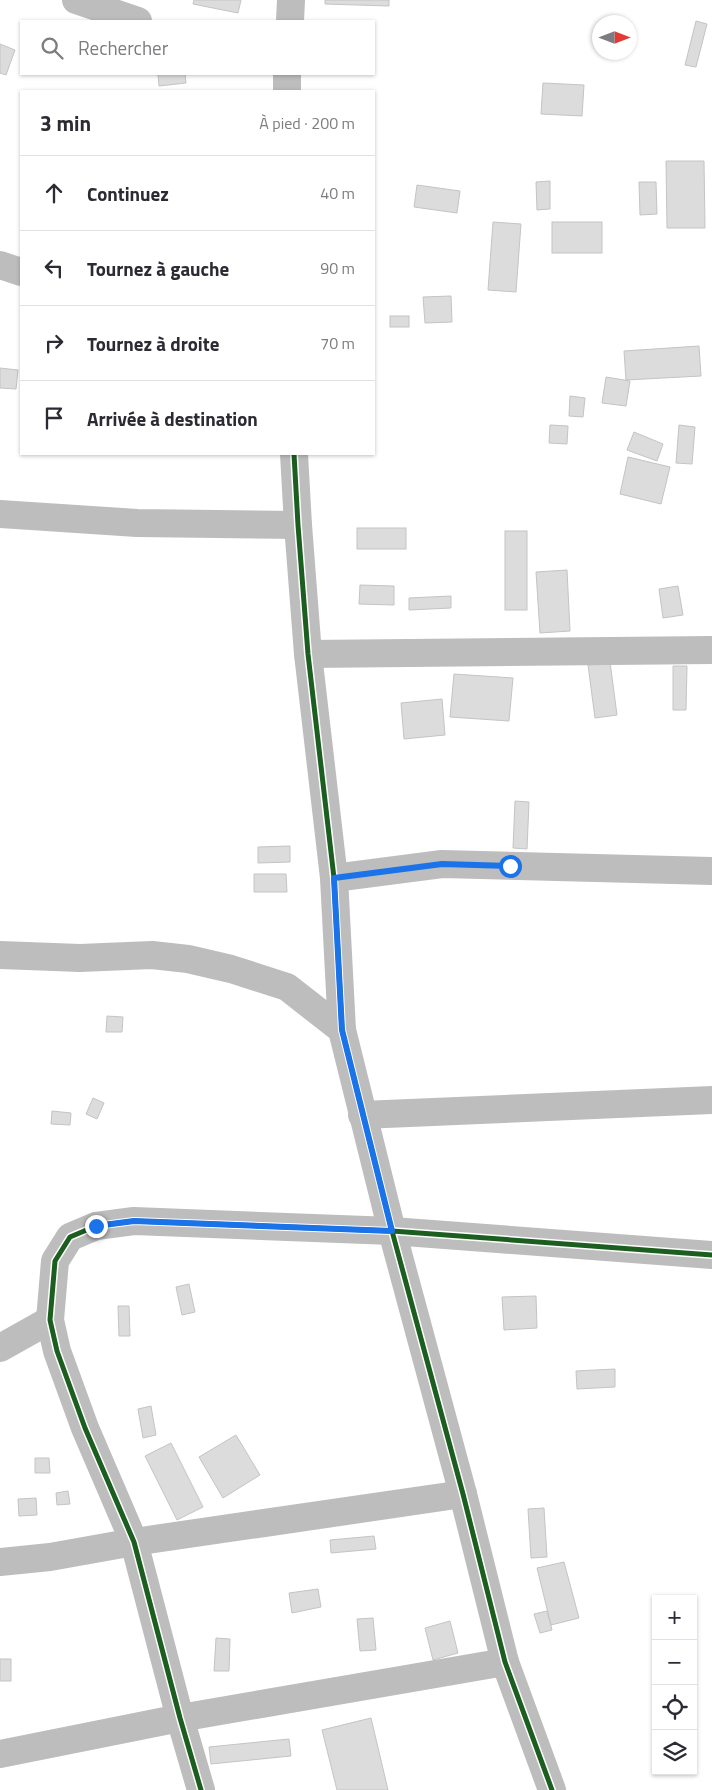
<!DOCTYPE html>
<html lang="fr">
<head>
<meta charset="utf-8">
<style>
	:root { --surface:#fff; --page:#f2f2f3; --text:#2b2b33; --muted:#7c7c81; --line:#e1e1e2 }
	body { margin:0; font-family:"Titillium Web",sans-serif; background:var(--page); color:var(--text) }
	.controls { position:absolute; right:15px; bottom:15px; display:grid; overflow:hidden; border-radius:0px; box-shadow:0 1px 4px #0004 }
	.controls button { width:45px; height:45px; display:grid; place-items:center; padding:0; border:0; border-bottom:1px solid var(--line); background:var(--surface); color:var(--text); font:25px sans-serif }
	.compass { position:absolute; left:592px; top:15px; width:45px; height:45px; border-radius:50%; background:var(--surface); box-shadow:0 1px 4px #0004; rotate:90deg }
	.stop { position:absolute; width:15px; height:15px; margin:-11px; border:4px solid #1a73e8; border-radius:50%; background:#fff }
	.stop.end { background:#1a73e8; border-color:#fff; box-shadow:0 1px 5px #0008 }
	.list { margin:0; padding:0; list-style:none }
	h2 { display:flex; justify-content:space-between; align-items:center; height:65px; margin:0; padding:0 20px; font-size:21px }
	h2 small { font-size:16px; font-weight:400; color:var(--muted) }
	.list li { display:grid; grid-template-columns:32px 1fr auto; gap:15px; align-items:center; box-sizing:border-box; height:75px; padding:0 20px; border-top:1px solid var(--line) }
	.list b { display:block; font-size:19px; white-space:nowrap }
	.list em { font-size:16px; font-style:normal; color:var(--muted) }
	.icon { flex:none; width:28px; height:28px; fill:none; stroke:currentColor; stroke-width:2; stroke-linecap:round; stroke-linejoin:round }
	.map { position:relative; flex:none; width:712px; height:1790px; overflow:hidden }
	.search { position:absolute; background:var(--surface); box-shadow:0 1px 4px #0004; left:20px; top:20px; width:355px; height:55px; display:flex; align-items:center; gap:12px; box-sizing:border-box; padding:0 18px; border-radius:0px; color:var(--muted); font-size:19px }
	.panel { position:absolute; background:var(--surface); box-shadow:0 1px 4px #0004; left:20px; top:90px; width:355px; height:365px; border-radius:0px }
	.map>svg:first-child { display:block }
</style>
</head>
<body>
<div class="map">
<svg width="712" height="1790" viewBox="0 0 712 1790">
	<rect width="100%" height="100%" fill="#fff"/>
	<!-- building -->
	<g fill="#dcdcdc" stroke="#c4c4c4">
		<path d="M194 0H241L238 13 193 4Z"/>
		<path d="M325 0H389V6L325 4Z"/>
		<path d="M696 21 707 24 696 67 685 65Z"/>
		<path d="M0 44 15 50 6 75 0 73Z"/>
		<path d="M158 74H185L186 83 159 86Z"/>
		<path d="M543 83 584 85 582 116 541 114Z"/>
		<path d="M666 161H704L705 228H667Z"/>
		<path d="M550 181V209L537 210 536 182Z"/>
		<path d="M639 182H656L657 214 640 215Z"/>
		<path d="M417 185 460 191 457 213 414 207Z"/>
		<path d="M493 222 521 224 516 292 488 290Z"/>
		<rect x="552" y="222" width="50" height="31"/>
		<path d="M451 296 452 322 425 323 423 297Z"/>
		<rect x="390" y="316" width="19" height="11"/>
		<path d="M699 346 701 376 626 380 624 351Z"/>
		<path d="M0 368 18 370 16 389 0 388Z"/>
		<path d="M606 377 630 381 626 406 602 403Z"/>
		<path d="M570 396 585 398 583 417 569 416Z"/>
		<path d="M550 425 568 426 567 444 549 443Z"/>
		<path d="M679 425 695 427 692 464 676 463Z"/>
		<path d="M634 432 663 444 657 461 627 450Z"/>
		<path d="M628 457 670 467 661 504 620 494Z"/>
		<rect x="357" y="528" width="49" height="21"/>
		<rect x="505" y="531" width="22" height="79"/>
		<path d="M567 570 570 631 540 633 536 572Z"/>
		<path d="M360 585 394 586V605L359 604Z"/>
		<path d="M678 586 683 615 663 618 659 589Z"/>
		<path d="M451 596V608L409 610V598Z"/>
		<path d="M610 662 617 715 595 718 588 665Z"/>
		<path d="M673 666H687L686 710H673Z"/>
		<path d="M454 674 513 678 509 721 450 717Z"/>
		<path d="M442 699 445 735 404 739 401 703Z"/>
		<path d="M515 801 529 802 527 849 513 848Z"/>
		<path d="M290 846V862L258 863V847Z"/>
		<path d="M254 874H286L287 892H254Z"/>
		<path d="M107 1016 123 1017 122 1032H106Z"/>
		<path d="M93 1098 104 1103 97 1119 86 1114Z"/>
		<path d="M52 1111 71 1113 70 1125 51 1124Z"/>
		<path d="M189 1284 195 1312 182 1315 176 1287Z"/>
		<path d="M536 1296 537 1328 504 1330 502 1297Z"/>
		<path d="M118 1306H129L130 1336H119Z"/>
		<path d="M615 1369V1387L577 1389 576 1371Z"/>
		<path d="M151 1406 156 1435 143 1438 138 1409Z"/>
		<path d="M236 1435 260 1475 223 1498 199 1457Z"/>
		<path d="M171 1443 203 1507 177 1520 145 1456Z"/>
		<path d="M35 1458H49L50 1473H35Z"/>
		<path d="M68 1491 70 1504 57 1505 56 1493Z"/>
		<path d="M36 1498 37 1515 19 1516 18 1499Z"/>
		<path d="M544 1508 547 1557 531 1558 528 1509Z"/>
		<path d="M374 1536 376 1549 331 1553 330 1540Z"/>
		<path d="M564 1562 579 1618 551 1625 537 1568Z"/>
		<path d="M318 1589 321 1607 292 1613 289 1593Z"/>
		<path d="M547 1611 552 1630 540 1633 534 1614Z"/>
		<path d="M373 1618 376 1650 360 1651 357 1619Z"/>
		<path d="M450 1621 458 1653 433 1660 425 1628Z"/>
		<path d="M216 1638 230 1639 229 1671H214Z"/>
		<rect x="0" y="1659" width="11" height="22"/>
		<path d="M371 1718 388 1790H337L322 1730Z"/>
		<path d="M289 1739 291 1756 211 1764 209 1747Z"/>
	</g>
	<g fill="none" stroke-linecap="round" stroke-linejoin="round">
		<!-- street -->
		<g stroke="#bdbdbd" stroke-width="28">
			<path d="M76 0 138 21"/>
			<path d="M290 21 291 0"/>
			<path d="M287 74V91"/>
			<path d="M0 265 21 272"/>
			<path d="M294 454 298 525 308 654 334 878 342 1030 392 1231 463 1494 505 1662 552 1790"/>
			<path d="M0 514 137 523 298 525"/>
			<path d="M308 654 712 650"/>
			<path d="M334 878 442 864 712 871"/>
			<path d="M0 955 80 958 152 955 188 959 231 969 287 987 342 1030"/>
			<path d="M362 1115 712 1100"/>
			<path d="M0 1348 50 1320"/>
			<path d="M0 1562 50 1557 134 1542 463 1494"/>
			<path d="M0 1754 180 1718 505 1662"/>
			<path d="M201 1790 180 1718 134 1542 85 1428 57 1351 50 1320 55 1261 70 1237 96 1226 134 1221 392 1231 712 1255"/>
		</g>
		<!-- cycleway casing -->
		<g stroke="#fff" stroke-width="8">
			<g id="cycleway">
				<path d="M294 454 298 525 308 654 334 878 342 1030 392 1231 463 1494 505 1662 552 1790"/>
				<path d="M201 1790 180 1718 134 1542 85 1428 57 1351 50 1320 55 1261 70 1237 96 1226 134 1221 392 1231 712 1255"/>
			</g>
		</g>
		<!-- cycleway -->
		<use href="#cycleway" stroke="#1b5e20" stroke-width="5"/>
	</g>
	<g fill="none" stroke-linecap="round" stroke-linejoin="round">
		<!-- route -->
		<path stroke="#1a73e8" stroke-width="6" d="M96 1226 134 1221 392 1231 342 1030 334 878 442 864 510 866"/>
	</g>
</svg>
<div class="controls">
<button>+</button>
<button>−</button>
<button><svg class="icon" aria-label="locate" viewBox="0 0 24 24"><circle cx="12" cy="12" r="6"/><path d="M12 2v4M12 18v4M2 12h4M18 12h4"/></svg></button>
<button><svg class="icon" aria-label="layers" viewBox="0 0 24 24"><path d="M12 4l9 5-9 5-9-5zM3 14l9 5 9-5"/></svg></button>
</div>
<svg class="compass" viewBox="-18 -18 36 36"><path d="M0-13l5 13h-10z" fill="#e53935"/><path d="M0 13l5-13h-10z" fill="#7c7c81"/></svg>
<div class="stop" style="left:510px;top:866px"></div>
<div class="stop end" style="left:96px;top:1226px"></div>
<div class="search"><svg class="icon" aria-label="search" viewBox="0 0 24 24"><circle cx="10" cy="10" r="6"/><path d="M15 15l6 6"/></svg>Rechercher</div>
<section class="panel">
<h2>3 min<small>À pied · 200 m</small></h2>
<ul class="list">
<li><svg class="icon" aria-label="ahead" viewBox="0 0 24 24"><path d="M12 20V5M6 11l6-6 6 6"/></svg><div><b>Continuez</b></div><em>40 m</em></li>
<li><svg class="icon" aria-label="left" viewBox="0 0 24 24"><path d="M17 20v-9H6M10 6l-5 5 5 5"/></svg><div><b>Tournez à gauche</b></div><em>90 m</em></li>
<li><svg class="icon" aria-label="right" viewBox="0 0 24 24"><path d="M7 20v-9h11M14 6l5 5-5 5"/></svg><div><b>Tournez à droite</b></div><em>70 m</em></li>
<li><svg class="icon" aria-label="arrive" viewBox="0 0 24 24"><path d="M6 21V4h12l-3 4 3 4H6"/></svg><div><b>Arrivée à destination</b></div></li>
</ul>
</section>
</div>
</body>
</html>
